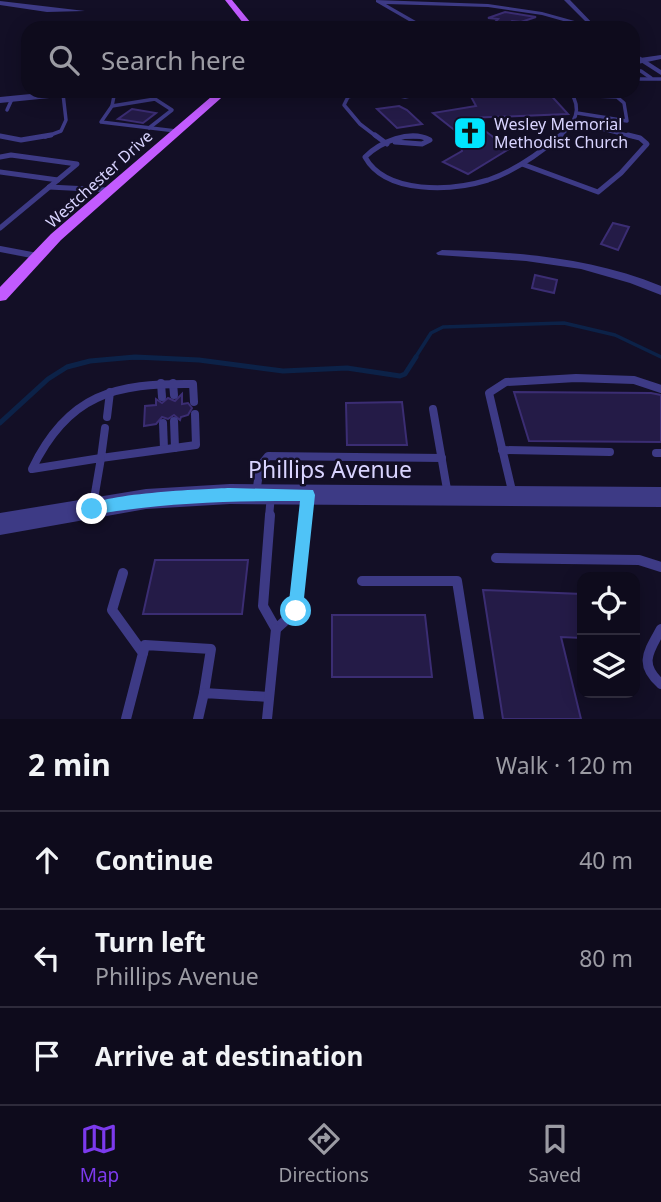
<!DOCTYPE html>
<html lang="en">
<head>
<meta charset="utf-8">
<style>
	:root { --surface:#0e0b1c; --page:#1c1929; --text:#f1f3f6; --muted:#9b9ba3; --line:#2e2b3b; --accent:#7c3aed }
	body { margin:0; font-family:"Noto Sans",sans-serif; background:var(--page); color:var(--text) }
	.controls { position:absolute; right:21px; bottom:21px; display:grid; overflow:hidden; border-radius:14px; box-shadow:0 4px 18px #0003 }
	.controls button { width:63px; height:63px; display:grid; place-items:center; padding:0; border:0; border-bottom:2px solid var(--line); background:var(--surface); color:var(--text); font:35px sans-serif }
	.stop { position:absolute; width:21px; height:21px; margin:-16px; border:5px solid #4fc3f7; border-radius:50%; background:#fff }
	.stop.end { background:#4fc3f7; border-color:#fff; box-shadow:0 2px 7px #0008 }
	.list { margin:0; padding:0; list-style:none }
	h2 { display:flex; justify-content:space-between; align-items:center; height:91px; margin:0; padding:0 28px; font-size:30px }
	h2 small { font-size:23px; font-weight:400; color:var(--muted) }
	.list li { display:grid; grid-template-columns:46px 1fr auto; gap:21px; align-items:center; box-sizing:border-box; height:98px; padding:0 28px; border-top:2px solid var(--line) }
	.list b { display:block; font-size:26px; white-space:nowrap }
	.list p { margin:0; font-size:23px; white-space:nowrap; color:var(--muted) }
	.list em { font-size:23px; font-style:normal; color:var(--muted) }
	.icon { flex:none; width:38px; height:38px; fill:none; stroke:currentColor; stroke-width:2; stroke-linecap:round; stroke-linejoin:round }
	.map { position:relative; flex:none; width:661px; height:719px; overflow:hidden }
	.search { position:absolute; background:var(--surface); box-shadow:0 4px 18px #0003; left:21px; right:21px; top:21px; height:77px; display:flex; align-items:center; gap:18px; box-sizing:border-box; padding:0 24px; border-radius:21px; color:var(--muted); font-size:26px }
	.sheet { height:385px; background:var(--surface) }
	nav { display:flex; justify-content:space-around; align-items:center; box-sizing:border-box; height:98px; border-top:2px solid var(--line); background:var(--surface); font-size:19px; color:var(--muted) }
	nav a { display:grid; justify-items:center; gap:4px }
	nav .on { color:var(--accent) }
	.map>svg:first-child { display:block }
</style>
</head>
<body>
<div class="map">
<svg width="661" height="719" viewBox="0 0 661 719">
	<rect width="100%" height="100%" fill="#130f26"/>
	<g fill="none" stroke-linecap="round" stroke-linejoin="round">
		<!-- stream-far1 -->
		<g stroke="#0c2248" stroke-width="3.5">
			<path d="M118 358H167"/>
			<path d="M415 358 431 333 443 327 564 323 615 335 661 357"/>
		</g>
		<!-- stream -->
		<path stroke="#0c2248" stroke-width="5" d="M0 423 48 379 67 367 90 361 135 357 199 360 283 371 347 368 400 376 405 374 416 357"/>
	</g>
	<!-- building -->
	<g fill="#241b47" stroke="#3b2d73" stroke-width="2">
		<path d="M505 12 536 17 521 22 512 21 506 27 492 25 498 19 488 18Z"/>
		<path d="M468 91H547L568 114 468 118 509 149 468 174 443 162 462 151 457 132 433 113 476 106Z"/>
		<path d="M399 106 407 110 422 124 397 128 377 109Z"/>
		<path d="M132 109 156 113 143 123 118 119Z"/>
		<path d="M613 223 629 227 618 250 601 244Z"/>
		<path d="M535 275 557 280 554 293 532 288Z"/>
		<path d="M514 392 651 393 661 395V442L529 441Z"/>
		<path d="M182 394V404L188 403 192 408 188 415 181 417 180 420 174 415 168 419 162 417 156 424 144 426 145 406 156 405V399L162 403 168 398 175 401Z"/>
		<path d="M402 402 407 445H347L346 403Z"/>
		<path d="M155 560H248L242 614H143Z"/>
		<path d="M483 590 582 594V638L561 637 581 719H503Z"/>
		<path d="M332 615H425L432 677H332Z"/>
	</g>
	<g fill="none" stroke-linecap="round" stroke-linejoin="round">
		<!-- service-far4 -->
		<g stroke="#3d3a85" stroke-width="3.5">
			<path d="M633 70 641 71 651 78"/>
			<path d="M633 79H661"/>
			<path d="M115 91 112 106 101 122 176 131"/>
			<path d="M368 91 348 97 344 105 360 124 377 137"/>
			<path d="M375 91 405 97 435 91"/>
			<path d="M573 95 617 97 624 103 627 121 577 113"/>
			<path d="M112 106 155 99 172 110 149 128"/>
			<path d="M7 110 12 99"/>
			<path d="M572 122 635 137"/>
			<path d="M45 137 61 131 66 120 63 94"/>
			<path d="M406 137H424"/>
			<path d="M559 137C575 123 583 110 570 91"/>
		</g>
		<!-- service-far3 -->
		<g stroke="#3d3a85" stroke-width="5">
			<path d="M375 135 387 144"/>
			<path d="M0 136 21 140 51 135"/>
			<path d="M395 142 422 144 430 140C410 129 380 142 365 157 386 195 452 191 488 180 515 171 540 153 561 135"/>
			<path d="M0 157 11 155 77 164 0 228"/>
			<path d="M522 164 598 192 621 173 647 144 640 138 628 135"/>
			<path d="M0 172 58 180"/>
			<path d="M49 187 109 190"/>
		</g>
		<!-- service-far2 -->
		<path stroke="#3d3a85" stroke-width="6" d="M0 249 37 256"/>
		<!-- service-far1 -->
		<g stroke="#3d3a85" stroke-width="8">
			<path d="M161 383 162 397"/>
			<path d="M173 383 174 395"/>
			<path d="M433 409 448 495"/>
			<path d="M107 417 110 392"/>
			<path d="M174 421 175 448"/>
			<path d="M163 423 164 449"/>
			<path d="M105 428 101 458 196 445 195 414"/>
			<path d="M502 450 610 452"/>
			<path d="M656 453H661"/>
			<path d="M256 494 260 466 268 456 442 458"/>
			<path d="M513 495 489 393 506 382 576 378 634 380 661 389"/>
			<path d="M93 505 101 458 32 469C68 394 115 383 193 384L194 402"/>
			<path d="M269 517 271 495"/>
			<path d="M306 517 308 495"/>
		</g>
		<!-- service -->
		<g stroke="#3d3a85" stroke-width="10">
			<path d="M270 515 263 606 276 629 296 611 306 515"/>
			<path d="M496 558 639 560 661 567"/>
			<path d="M123 573 112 610 143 653 126 719"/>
			<path d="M362 581H457L479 719"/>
			<path d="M661 629C649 651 638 664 661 684"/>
			<path d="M143 653 145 645 211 649 204 693"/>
			<path d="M198 719 204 693 269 697"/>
			<path d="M267 719 276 629"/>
		</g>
		<!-- minor -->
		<g fill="#3d3a85" fill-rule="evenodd">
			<path d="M376 0 488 4 542 12 589 25 564 0H570L597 28H588L542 15 488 7 386 4 428 28H421L376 2Z"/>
			<path d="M0 1 85 11 47 12 0 5Z"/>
			<path d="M633 52 661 70V75L633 57Z"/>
			<path d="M442 250C518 252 590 257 661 286V295L630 283 581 269 526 261 438 255 436 253Z"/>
		</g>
		<!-- tertiary -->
		<g fill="#3d3a85" fill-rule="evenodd">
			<path d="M661 55V59L633 65V59Z"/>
			<path d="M61 91H94L89 94 0 103V97Z"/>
			<path d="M230 484 661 487V507L230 504 146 509 0 535V513L146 489Z"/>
		</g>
		<!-- primary -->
		<g fill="#c25bff" fill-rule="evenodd">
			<path d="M225 0H232L255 28H247Z"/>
			<path d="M218 91H229L61 240 6 300 0 301V287L51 234Z"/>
		</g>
	</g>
	<!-- route -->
	<path fill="#4fc3f7" d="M230 488 313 490 315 495 302 617 296 619 291 617 288 611 300 501C230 501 161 503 92 515L85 509C93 493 207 489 230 488Z"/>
	<!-- icons -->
	<defs>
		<g id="church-square" transform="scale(1.75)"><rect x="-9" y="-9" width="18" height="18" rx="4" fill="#00e5ff" stroke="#130f26"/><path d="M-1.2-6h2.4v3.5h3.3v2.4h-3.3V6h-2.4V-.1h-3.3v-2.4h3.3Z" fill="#111"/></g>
	</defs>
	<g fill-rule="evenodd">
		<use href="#church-square" x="470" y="133"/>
	</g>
	<g text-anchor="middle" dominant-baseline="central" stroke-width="5" stroke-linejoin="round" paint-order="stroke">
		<!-- far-poi labels -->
		<g font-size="16" fill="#d9d4ff" stroke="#130f26" text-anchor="start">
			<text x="494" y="124">Wesley Memorial<tspan x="494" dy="18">Methodist Church</tspan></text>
		</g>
		<!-- far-street labels -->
		<g font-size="16" fill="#d9d4ff" stroke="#130f26">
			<text transform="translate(99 179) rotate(-42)">Westchester Drive</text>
		</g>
		<!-- near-street labels -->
		<g font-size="23" fill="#d9d4ff" stroke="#130f26">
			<text x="330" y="469">Phillips Avenue</text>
		</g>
	</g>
</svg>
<div class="controls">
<button><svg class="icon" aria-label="locate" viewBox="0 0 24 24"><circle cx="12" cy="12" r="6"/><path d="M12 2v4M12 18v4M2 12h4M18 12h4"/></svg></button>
<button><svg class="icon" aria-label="layers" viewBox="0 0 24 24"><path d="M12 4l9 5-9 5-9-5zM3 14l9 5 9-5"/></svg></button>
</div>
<div class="stop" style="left:296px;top:611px"></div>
<div class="stop end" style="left:92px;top:509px"></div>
<div class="search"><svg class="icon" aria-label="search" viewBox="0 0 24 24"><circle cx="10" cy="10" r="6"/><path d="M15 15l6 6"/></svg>Search here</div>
</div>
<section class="sheet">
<h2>2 min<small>Walk · 120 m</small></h2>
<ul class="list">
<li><svg class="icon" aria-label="ahead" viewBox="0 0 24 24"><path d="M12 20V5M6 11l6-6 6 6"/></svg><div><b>Continue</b></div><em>40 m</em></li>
<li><svg class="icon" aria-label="left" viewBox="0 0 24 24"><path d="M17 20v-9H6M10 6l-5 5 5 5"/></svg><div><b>Turn left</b><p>Phillips Avenue</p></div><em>80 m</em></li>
<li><svg class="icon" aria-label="arrive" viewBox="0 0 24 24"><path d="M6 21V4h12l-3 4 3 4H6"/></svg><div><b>Arrive at destination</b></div></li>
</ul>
</section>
<nav>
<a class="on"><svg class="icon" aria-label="map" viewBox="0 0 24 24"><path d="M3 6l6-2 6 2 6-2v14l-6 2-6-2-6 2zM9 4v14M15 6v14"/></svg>Map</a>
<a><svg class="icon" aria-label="directions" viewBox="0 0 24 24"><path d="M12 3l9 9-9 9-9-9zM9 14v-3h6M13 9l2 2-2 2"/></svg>Directions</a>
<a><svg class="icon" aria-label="saved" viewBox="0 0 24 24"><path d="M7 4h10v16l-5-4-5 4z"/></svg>Saved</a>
</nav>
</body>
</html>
